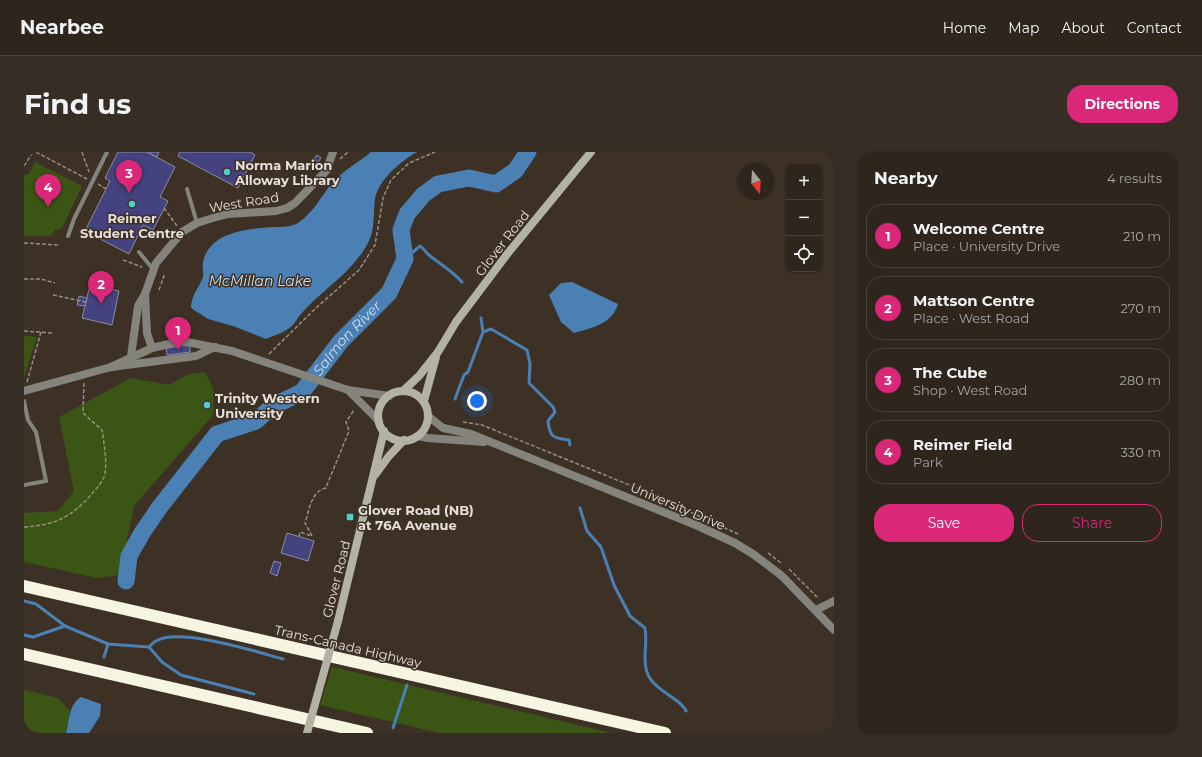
<!DOCTYPE html>
<html lang="en">
<head>
<meta charset="utf-8">
<style>
	:root { --surface:#2e251c; --page:#362d25; --text:#f1f3f6; --muted:#a7a5a3; --line:#49423b; --accent:#db2777 }
	body { margin:0; font-family:Montserrat,sans-serif; background:var(--page); color:var(--text) }
	.controls { position:absolute; right:12px; top:12px; display:grid; overflow:hidden; border-radius:8px; box-shadow:0 1px 3px #0004 }
	.controls button { width:36px; height:36px; display:grid; place-items:center; padding:0; border:0; border-bottom:1px solid var(--line); background:var(--surface); color:var(--text); font:20px sans-serif }
	.compass { position:absolute; left:714px; top:12px; width:36px; height:36px; border-radius:50%; background:var(--surface); box-shadow:0 1px 3px #0004; rotate:162deg }
	.you { position:absolute; left:453px; top:249px; width:14px; height:14px; margin:-10px; border:3px solid #fff; border-radius:50%; background:#1a73e8; box-shadow:0 0 0 6px #1a73e833 }
	.badge { display:grid; place-items:center; width:26px; height:26px; border-radius:50%; background:var(--accent); color:#fff; font-size:13px; font-weight:700 }
	.pin { position:absolute; translate:-50% -33px; filter:drop-shadow(0 1px 2px #0008) }
	.pin::after { content:''; position:absolute; top:21px; width:14px; height:12px; background:inherit; clip-path:polygon(0 0,100% 0,50% 100%) }
	.list { margin:0; padding:0; list-style:none }
	h2 { display:flex; justify-content:space-between; align-items:center; height:52px; margin:0; padding:0 16px; font-size:17px }
	h2 small { font-size:13px; font-weight:400; color:var(--muted) }
	.list li { display:grid; grid-template-columns:26px 1fr auto; gap:12px; align-items:center; box-sizing:border-box; height:64px; margin:0 8px 8px; padding:0 8px; border:1px solid var(--line); border-radius:16px }
	.list b { display:block; font-size:15px; white-space:nowrap }
	.list p { margin:0; font-size:13px; white-space:nowrap; color:var(--muted) }
	.list em { font-size:13px; font-style:normal; color:var(--muted) }
	.actions { display:flex; gap:8px; padding:12px 16px }
	.actions a { flex:1; padding:9px 0; border:1px solid var(--accent); border-radius:16px; text-align:center; font-size:14px; color:var(--accent) }
	.actions .main { background:var(--accent); color:#fff }
	.icon { flex:none; width:22px; height:22px; fill:none; stroke:currentColor; stroke-width:2; stroke-linecap:round; stroke-linejoin:round }
	.map { position:relative; flex:none; width:810px; height:581px; overflow:hidden; border-radius:16px }
	header { display:flex; align-items:center; gap:24px; box-sizing:border-box; height:56px; padding:0 20px; background:var(--surface); border-bottom:1px solid var(--line) }
	header strong { font-size:19px }
	nav { display:flex; gap:22px; margin-inline-start:auto; font-size:14px }
	.intro { display:flex; align-items:center; justify-content:space-between; box-sizing:border-box; height:96px; padding:0 24px }
	h1 { margin:0; font-size:28px }
	.button { padding:10px 18px; border-radius:16px; background:var(--accent); color:#fff; font-size:14px; font-weight:700 }
	main { display:flex; gap:24px; padding:0 24px }
	aside { flex:1; background:var(--surface); border-radius:16px; box-shadow:0 1px 3px #0004 }
	.map>svg:first-child { display:block }
</style>
</head>
<body>
<header>
<strong>Nearbee</strong>
<nav><a>Home</a><a>Map</a><a>About</a><a>Contact</a></nav>
</header>
<div class="intro"><h1>Find us</h1><a class="button">Directions</a></div>
<main>
<div class="map">
<svg width="810" height="581" viewBox="0 0 810 581">
	<rect width="100%" height="100%" fill="#3d3126"/>
	<!-- green -->
	<g fill="#3b5614">
		<path d="M11 10 58 34 38 76 31 78 27 84H0V24L5 22Z"/>
		<path d="M0 184 13 185 0 225Z"/>
		<path d="M181 220 190 238 189 263 110 354 96 423 73 426 0 410V361L34 359 50 339 35 265 107 226 145 233 165 222Z"/>
		<path d="M308 515 588 581H415L296 553Z"/>
		<path d="M0 538 34 546 46 559 42 581H0Z"/>
	</g>
	<!-- water -->
	<g fill="#4b80b4">
		<path d="M347 0H393C377 9 354 28 351 47 349 60 351 77 345 89 329 121 298 137 276 163 273 166 272 170 269 173 262 180 251 183 242 187L209 174 184 167 167 156C167 143 175 136 179 125 180 120 178 115 179 110 186 79 225 77 250 75 257 75 268 75 274 71 290 60 297 44 309 30 321 17 334 11 347 0Z"/>
		<path d="M548 130 594 152C588 172 568 176 550 181L537 170 525 143 537 131Z"/>
		<path d="M57 545 77 552 76 564 65 581H42C46 568 44 553 57 545Z"/>
	</g>
	<g fill="none" stroke-linecap="round" stroke-linejoin="round">
		<!-- stream -->
		<g stroke="#4b80b4" stroke-width="3">
			<path d="M381 107 396 94C400 96 401 100 405 103 416 112 428 119 438 130"/>
			<path d="M457 166 459 180 467 177 503 198 506 212 505 231 529 255 531 260 524 269C526 286 529 286 545 288L546 293"/>
			<path d="M431 247 440 223 444 220 459 180"/>
			<path d="M556 356 563 379 577 395 590 433 606 464 621 476C624 491 618 506 623 520 628 538 658 547 662 559"/>
			<path d="M0 449 12 452 41 474 84 492 125 495C127 493 129 490 132 489 156 475 233 500 259 507"/>
			<path d="M0 483 9 485 41 474"/>
			<path d="M125 495 138 510 157 523 230 542"/>
			<path d="M80 505 84 492"/>
			<path d="M369 576 383 533"/>
		</g>
		<!-- river -->
		<path stroke="#4b80b4" stroke-width="17" id="s1" d="M102 429 105 404 118 381 135 356 193 282 232 269 249 254 278 240 317 189 365 141 381 107 377 78 383 62 399 43 414 32 445 26 472 32 491 19 504 0"/>
	</g>
	<!-- building -->
	<g fill="#44437f" stroke="#8c8d9e">
		<path d="M94 0H123L151 15 136 45 144 49 129 78 119 73 105 102 61 79 86 29 81 26Z"/>
		<path d="M123 0H135L133 5Z"/>
		<path d="M156 0H226L231 3 214 36 154 4Z"/>
		<path d="M293 3 297 6 294 10 290 7Z"/>
		<path d="M66 133 95 139 88 173 58 166Z"/>
		<path d="M55 144 63 146 61 154 53 153Z"/>
		<path d="M166 193V200L143 203 142 196Z"/>
		<path d="M263 381 290 389 284 409 257 401Z"/>
		<path d="M250 409 257 411 253 424 246 421Z"/>
	</g>
	<g fill="none" stroke-linecap="round" stroke-linejoin="round">
		<!-- path -->
		<g stroke="#988e85" stroke-width="1.5" stroke-dasharray="4 2" stroke-linecap="butt">
			<path d="M12 0 63 27"/>
			<path d="M58 0 65 20"/>
			<path d="M316 7 324 0"/>
			<path d="M0 14 9 0"/>
			<path d="M74 32 82 37"/>
			<path d="M140 56 153 74"/>
			<path d="M0 91 34 93"/>
			<path d="M99 108 118 115"/>
			<path d="M0 127H17L31 131"/>
			<path d="M135 138 140 124 137 123"/>
			<path d="M29 143 62 150"/>
			<path d="M0 179 29 181"/>
			<path d="M245 202 292 156 335 118 351 93 359 46 367 28 385 11 411 0"/>
			<path d="M3 230 17 180"/>
			<path d="M439 270 458 273 625 341 714 382"/>
			<path d="M0 375C31 373 46 366 67 343 71 338 78 331 80 325 84 312 80 296 79 282L78 278 59 261 60 231"/>
			<path d="M288 384 281 371C285 359 287 339 302 336L303 333 325 279 322 270 330 258"/>
			<path d="M275 385 276 380 288 384"/>
			<path d="M744 401 757 411"/>
			<path d="M765 417 795 447"/>
		</g>
		<!-- service -->
		<g stroke="#84847c" stroke-width="4">
			<path d="M163 37 173 71"/>
			<path d="M44 84 50 67 83 0"/>
			<path d="M115 100 129 117"/>
			<path d="M147 170 153 190"/>
			<path d="M0 249 4 268 12 280 22 329 0 333"/>
		</g>
		<!-- minor -->
		<g stroke="#84847c" stroke-width="8">
			<path d="M121 142 123 181 128 196"/>
			<path d="M107 204 114 154 121 142 132 111 158 80 173 71 189 66 204 62 252 59 263 56 271 51 302 19 309 0"/>
			<path d="M87 215 128 196 158 189 208 199 324 238 365 244"/>
			<path d="M324 238 355 269"/>
			<path d="M0 239 87 215 172 204 191 195"/>
			<path d="M792 458 810 449"/>
		</g>
		<!-- tertiary -->
		<g stroke="#84847c" stroke-width="8">
			<path d="M404 264 419 276 447 282 674 374 711 391 729 402 758 424 810 478"/>
			<path d="M394 284 404 286 460 290"/>
		</g>
		<!-- secondary -->
		<g stroke="#b2b2a5" stroke-width="8">
			<path d="M379 239 395 224 414 200 432 170 484 101 567 0"/>
			<circle cx="379" cy="264" r="25"/>
			<path d="M400 249 412 205"/>
			<path d="M351 323 365 304 380 288"/>
			<path d="M314 469 360 279"/>
		</g>
		<!-- motorway -->
		<g stroke="#f5f5e2" stroke-width="12">
			<path d="M0 434 641 581"/>
			<path d="M0 502 343 581"/>
		</g>
		<!-- secondary-bridge -->
		<path stroke="#b2b2a5" stroke-width="8" d="M283 581 314 469"/>
	</g>
	<!-- markers -->
	<g fill="#51ccd1" stroke="#3d3126" stroke-width="1.5">
		<circle cx="203" cy="20" r="4"/>
		<circle cx="108" cy="52" r="4"/>
		<circle cx="183" cy="253" r="4"/>
		<rect x="322" y="361" width="8" height="8" rx="2"/>
	</g>
	<g text-anchor="middle" dominant-baseline="central" stroke-width="3" stroke-linejoin="round" paint-order="stroke">
		<!-- poi labels -->
		<g font-size="13" font-weight="bold" fill="#e7dfd8" stroke="#3d3126" text-anchor="start">
			<text x="211" y="13">Norma Marion<tspan x="211" dy="15">Alloway Library</tspan></text>
			<text x="108" y="66" text-anchor="middle">Reimer<tspan x="108" dy="15">Student Centre</tspan></text>
			<text x="191" y="246">Trinity Western<tspan x="191" dy="15">University</tspan></text>
			<text x="334" y="358">Glover Road (NB)<tspan x="334" dy="15">at 76A Avenue</tspan></text>
		</g>
		<!-- street labels -->
		<g font-size="13" fill="#e7dfd8" stroke="#3d3126">
			<text transform="translate(220 50) rotate(-9)">West Road</text>
			<text transform="translate(478 91) rotate(-52)">Glover Road</text>
			<text transform="translate(654 354) rotate(23)">University Drive</text>
			<text transform="translate(312 427) rotate(-76)">Glover Road</text>
			<text transform="translate(324 494) rotate(13)">Trans-Canada Highway</text>
		</g>
		<!-- water labels -->
		<g font-size="14" font-style="italic" fill="#d1dfee" stroke="#3d3126">
			<text x="236" y="129">McMillan Lake</text>
			<text stroke="none"><textPath href="#s1" startOffset="342">Salmon River</textPath></text>
		</g>
	</g>
</svg>
<div class="controls">
<button>+</button>
<button>−</button>
<button><svg class="icon" aria-label="locate" viewBox="0 0 24 24"><circle cx="12" cy="12" r="6"/><path d="M12 2v4M12 18v4M2 12h4M18 12h4"/></svg></button>
</div>
<svg class="compass" viewBox="-18 -18 36 36"><path d="M0-13l5 13h-10z" fill="#e53935"/><path d="M0 13l5-13h-10z" fill="#a7a5a3"/></svg>
<div class="you"></div>
<div class="pin badge" style="left:154px;top:198px">1</div>
<div class="pin badge" style="left:77px;top:152px">2</div>
<div class="pin badge" style="left:105px;top:41px">3</div>
<div class="pin badge" style="left:24px;top:55px">4</div>
</div>
<aside>
<h2>Nearby<small>4 results</small></h2>
<ul class="list">
<li><span class="badge">1</span><div><b>Welcome Centre</b><p>Place · University Drive</p></div><em>210 m</em></li>
<li><span class="badge">2</span><div><b>Mattson Centre</b><p>Place · West Road</p></div><em>270 m</em></li>
<li><span class="badge">3</span><div><b>The Cube</b><p>Shop · West Road</p></div><em>280 m</em></li>
<li><span class="badge">4</span><div><b>Reimer Field</b><p>Park</p></div><em>330 m</em></li>
</ul>
<div class="actions"><a class="main">Save</a><a>Share</a></div>
</aside>
</main>
</body>
</html>
